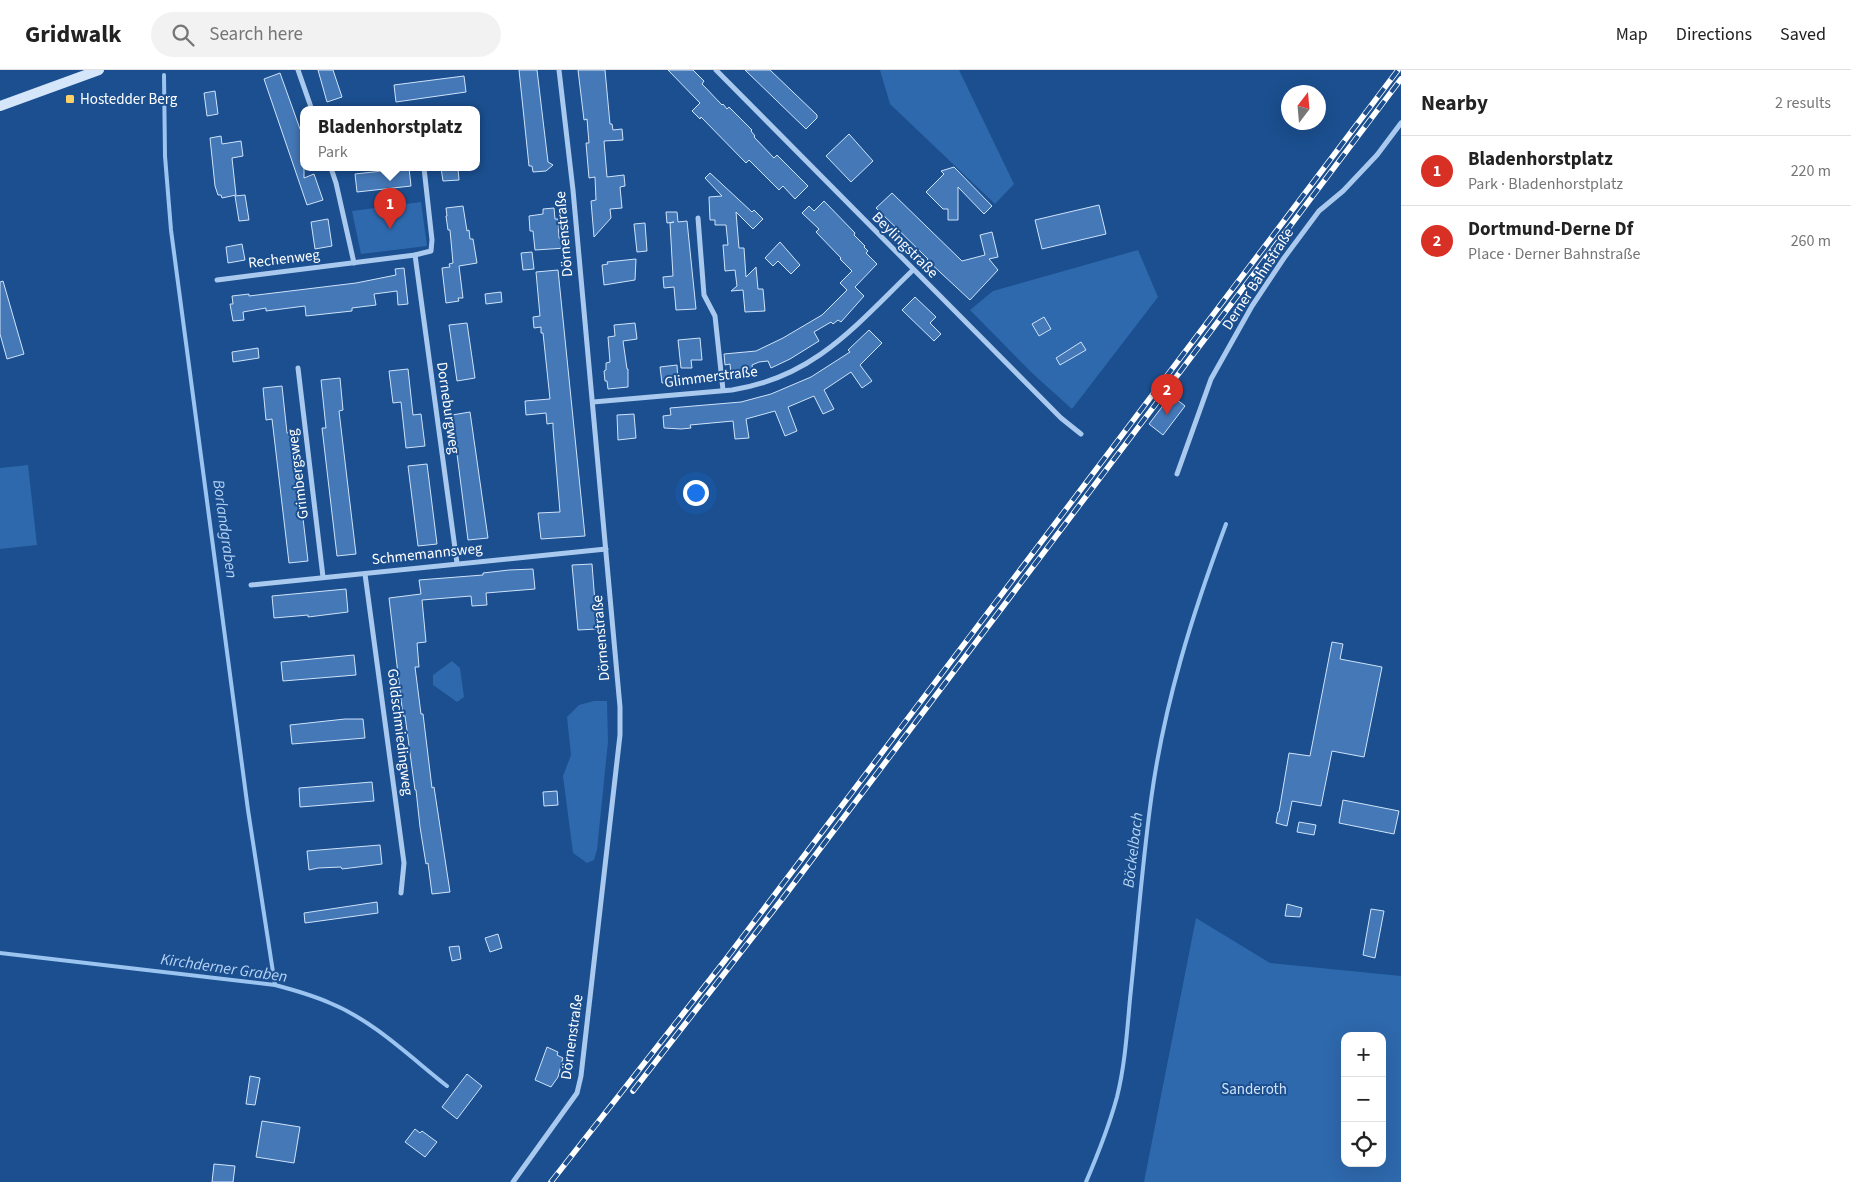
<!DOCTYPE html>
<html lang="en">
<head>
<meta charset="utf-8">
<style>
	:root { --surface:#fff; --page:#f2f2f2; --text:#222; --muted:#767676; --line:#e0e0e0; --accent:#d93025 }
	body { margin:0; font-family:"Source Sans 3",sans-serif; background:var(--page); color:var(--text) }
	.controls { position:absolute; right:15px; bottom:15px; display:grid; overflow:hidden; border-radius:10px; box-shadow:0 5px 20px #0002 }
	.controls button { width:45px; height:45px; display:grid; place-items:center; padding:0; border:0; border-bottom:1px solid var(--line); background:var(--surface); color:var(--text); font:25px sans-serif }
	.compass { position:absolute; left:1281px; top:15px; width:45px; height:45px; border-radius:50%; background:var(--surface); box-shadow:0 5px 20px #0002; rotate:16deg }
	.you { position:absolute; left:695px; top:422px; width:18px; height:18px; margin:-12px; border:4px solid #fff; border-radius:50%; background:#1a73e8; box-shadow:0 0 0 8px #1a73e833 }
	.badge { display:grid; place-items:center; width:32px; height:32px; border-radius:50%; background:var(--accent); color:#fff; font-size:16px; font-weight:700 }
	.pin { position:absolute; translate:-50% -41px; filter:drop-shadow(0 1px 2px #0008) }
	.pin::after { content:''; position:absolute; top:26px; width:18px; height:15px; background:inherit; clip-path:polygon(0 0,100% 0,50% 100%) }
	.popup { position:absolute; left:300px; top:36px; width:180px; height:65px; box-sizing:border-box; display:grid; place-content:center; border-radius:10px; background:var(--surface); filter:drop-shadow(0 1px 4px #0005); font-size:16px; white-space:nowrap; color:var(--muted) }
	.popup b { font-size:19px; color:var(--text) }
	.popup::after { content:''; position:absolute; left:50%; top:100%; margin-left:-10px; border:10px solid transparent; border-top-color:var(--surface) }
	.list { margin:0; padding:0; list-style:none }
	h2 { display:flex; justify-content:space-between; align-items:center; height:65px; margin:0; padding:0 20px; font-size:21px }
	h2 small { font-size:16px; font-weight:400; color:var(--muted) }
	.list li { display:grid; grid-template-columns:32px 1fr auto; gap:15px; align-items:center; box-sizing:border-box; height:70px; padding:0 20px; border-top:1px solid var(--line) }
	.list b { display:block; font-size:19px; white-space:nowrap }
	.list p { margin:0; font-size:16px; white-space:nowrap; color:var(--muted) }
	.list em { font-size:16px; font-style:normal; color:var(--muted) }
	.icon { flex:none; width:28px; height:28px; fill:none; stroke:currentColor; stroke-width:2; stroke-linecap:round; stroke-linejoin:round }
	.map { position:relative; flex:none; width:1401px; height:1112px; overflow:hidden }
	header { display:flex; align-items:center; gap:30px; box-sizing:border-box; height:70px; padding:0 25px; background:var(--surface); border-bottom:1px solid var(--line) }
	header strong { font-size:24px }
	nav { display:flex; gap:28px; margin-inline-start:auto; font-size:18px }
	.search { width:350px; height:45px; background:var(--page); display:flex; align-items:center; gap:12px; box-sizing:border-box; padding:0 18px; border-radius:28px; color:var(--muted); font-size:19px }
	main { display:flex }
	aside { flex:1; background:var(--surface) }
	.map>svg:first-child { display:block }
</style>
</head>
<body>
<header>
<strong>Gridwalk</strong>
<div class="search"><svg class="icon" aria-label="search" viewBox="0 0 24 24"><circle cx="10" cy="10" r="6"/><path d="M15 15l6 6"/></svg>Search here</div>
<nav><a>Map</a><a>Directions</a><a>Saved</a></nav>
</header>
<main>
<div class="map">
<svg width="1401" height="1112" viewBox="0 0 1401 1112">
	<rect width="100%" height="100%" fill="#1b4f8f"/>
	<!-- green -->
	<g fill="#2e69ad" fill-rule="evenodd">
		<path d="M880 0H959L1014 114 995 134 890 34Z"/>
		<path d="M421 132 427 176 361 184 352 141Z"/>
		<path d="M1138 180 1158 227 1072 339 1033 304 970 240 993 221Z"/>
		<path d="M28 395 37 475 0 479V398Z"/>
		<path d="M452 591 460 598 464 627 457 632 433 615V605Z"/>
		<path d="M594 631H607L608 672 597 780 594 790 587 793 573 783 563 706 571 685 567 647 579 635Z"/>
		<path d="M1196 848 1270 893 1401 906V1112H1144ZM1345 966H1382V1093H1345Z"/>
	</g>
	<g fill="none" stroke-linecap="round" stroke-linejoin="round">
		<!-- stream -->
		<g stroke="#9cc4f0" stroke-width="4">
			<path d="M164 5 165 86 171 160 248 740 275 915"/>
			<path d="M0 883 275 915C294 920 312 925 330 933 374 951 410 987 447 1016"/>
			<path d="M1086 1112C1098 1084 1109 1056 1117 1027 1125 995 1127 962 1130 929 1137 863 1142 796 1151 730 1164 634 1192 545 1226 454"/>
		</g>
	</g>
	<!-- building -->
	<g fill="#4478b7" stroke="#cfe3fa">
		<path d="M318 0H333L342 27 327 32Z"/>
		<path d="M519 0H537L548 92 553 95 546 101 533 102 532 96H529Z"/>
		<path d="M578 0H605L610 54H612L613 60 622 59 623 70 604 71 607 107 624 105 625 116 620 117 622 138 610 139 611 148 594 167 591 131 596 130 595 107 589 108 586 73H589L587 49 584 50Z"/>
		<path d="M668 0H693L704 11 702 14 722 35 723 34 727 39 729 37 752 60 751 61 755 66 754 67 774 88 777 85 808 116 795 129 783 116 779 120 749 90 746 93 701 47 700 49 692 41 700 33Z"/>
		<path d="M745 0H770L817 45V48L806 59Z"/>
		<path d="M280 3 300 59 304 60V108L314 104 323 130 307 135 264 9Z"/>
		<path d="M464 6 466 22 396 32 394 15Z"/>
		<path d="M215 21 218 44 207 46 204 23Z"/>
		<path d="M849 64 873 91 851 112 826 86Z"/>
		<path d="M221 66 222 74 241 71 243 86 232 88 236 125 222 128 221 125H218L215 116 210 68Z"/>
		<path d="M954 97 992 136 984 144 958 117V150H948V139H943L926 122 944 104 941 101Z"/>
		<path d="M409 98 411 116 357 122 355 104Z"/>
		<path d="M441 98H458L459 110 443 111Z"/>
		<path d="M710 103 752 142 754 140 763 149 753 159 736 142 739 178H744L746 207 756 197 758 219H763L765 241 745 242 743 220 731 221 737 216 735 200 725 201 723 175H728L726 155H715V150H710L709 127 722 126 705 108Z"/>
		<path d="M892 123 962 191 985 185 980 165 992 162 998 187 989 189 998 200 970 230 927 190 928 189 876 138Z"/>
		<path d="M245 125 249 150 239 151 235 126Z"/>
		<path d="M824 131 855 163 854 165 865 176 864 177 868 181 866 183 877 194 855 217 864 226 841 252 838 250 833 254 831 252 814 262 819 271 790 289 771 298 768 291 759 292 752 295 753 302 731 305 730 294 725 295 724 284 756 281 783 268 822 245 847 220 840 213 852 201 840 189 841 188 816 162 819 159 802 143 809 136 814 141Z"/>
		<path d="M1099 135 1106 164 1042 179 1035 150Z"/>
		<path d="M463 136 467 161 469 160 470 169H473L477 193 459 196 463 228H458L459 231 446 233 442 198 450 197 449 194 453 193 450 160H448L446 146H447L446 138Z"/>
		<path d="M554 138 555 149H558L559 168H566V178L535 180 533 161H530L529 146 543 144V139Z"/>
		<path d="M666 142H677L678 152 687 151 696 239 676 240 674 217 664 218 663 207 673 206 670 153 674 152 667 153Z"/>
		<path d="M328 149 332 176 315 179 311 152Z"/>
		<path d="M645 153 647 181 637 182 634 154Z"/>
		<path d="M780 172 800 195 791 204 778 191 773 196 765 188Z"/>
		<path d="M242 174 245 190 228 193 226 177Z"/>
		<path d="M532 182 534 199 523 200 521 183Z"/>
		<path d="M636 189 635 210 604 215 602 195 608 194 607 192Z"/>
		<path d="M404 198 408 234 398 235 397 221 374 224 376 235 352 238V241L306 246 305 236 266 241V238L243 242 244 250 233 251 230 234H233L232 226 249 224V226L356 213 396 205 395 199Z"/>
		<path d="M558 200 585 466 541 469 538 443 560 442 553 358V353L547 354 546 343 526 345 525 331 550 329 543 263H541V257L534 258 533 247 540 246 536 202Z"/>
		<path d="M3 211 24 284 7 289 0 264V212Z"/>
		<path d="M501 222 502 232 486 234 485 224Z"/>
		<path d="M915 227 936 247 930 253 941 264 934 271 902 240Z"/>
		<path d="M1044 247 1051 259 1039 266 1032 254Z"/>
		<path d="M467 253 475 308 457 311 449 255Z"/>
		<path d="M635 253 637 269 623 271 627 299H628V317L608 319 607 311H605L604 301 606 300V293L610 292 608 267 615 266 614 255Z"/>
		<path d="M869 260 882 273 860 295 872 311 862 318 851 302 824 320 834 339 823 344 814 326 788 337 797 361 785 366 775 341 746 349 749 368 735 369 733 351 690 355 691 358 681 359 664 358 663 346 671 345 670 338 741 332 771 324 811 307 850 282 848 280Z"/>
		<path d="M700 268 702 290H691L692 298H681L678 270Z"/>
		<path d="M1081 272 1086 280 1060 295 1056 288Z"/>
		<path d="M258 278 259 288 233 292 232 282Z"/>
		<path d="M677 295 678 312 662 313 660 297Z"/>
		<path d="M408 299 413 345 421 344 425 376 406 378 401 332 393 333 389 301Z"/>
		<path d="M340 308 343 340 339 341 356 484 337 486 322 358H326L321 310Z"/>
		<path d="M282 316 287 363H293L308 491 289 493 272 349 266 350 263 318Z"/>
		<path d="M1171 325 1185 336 1163 365 1149 354Z"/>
		<path d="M470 342 488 468 468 470 452 345Z"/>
		<path d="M634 344 636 368 618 370 617 345Z"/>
		<path d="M427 394 437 474 418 476 408 396Z"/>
		<path d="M592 494 597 559 578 560 572 495Z"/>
		<path d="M533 499 535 519 486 523 487 535 472 536 471 526 422 530 426 572 417 573 419 597H415L421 644H423L432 718 434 717 450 822 432 824 428 793 426 794 420 757 416 720H415L405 646H403L389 528 421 524 419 510 483 505V503L509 500Z"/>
		<path d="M346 519 348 542 308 547V545L274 548 272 526Z"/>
		<path d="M1332 572 1343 574 1340 589 1382 597 1364 687 1332 681 1321 736 1292 731 1287 756 1276 753 1278 742H1279L1289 683 1310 686Z"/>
		<path d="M354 585 356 605 283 611 281 592Z"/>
		<path d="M345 649H363L365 668 292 674 290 655Z"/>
		<path d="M372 712 374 731 300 737 299 718Z"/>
		<path d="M557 721 558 735 544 736 543 722Z"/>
		<path d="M1343 730 1399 741 1394 764 1339 753Z"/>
		<path d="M1299 752 1316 755 1314 765 1297 762Z"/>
		<path d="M380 775 382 794 342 799 341 797 318 798 309 800 307 781Z"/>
		<path d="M377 832 378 843 305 853 304 843Z"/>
		<path d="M1287 834 1302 838 1300 847 1285 846Z"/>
		<path d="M1371 839 1384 841 1375 888 1363 885Z"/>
		<path d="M498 864 502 878 490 882 485 868Z"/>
		<path d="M459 876 461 889 452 891 449 877Z"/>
		<path d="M547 977 558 982 557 985 563 988 558 1007 551 1017 535 1010Z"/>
		<path d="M467 1004 482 1016 457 1049 442 1037Z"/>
		<path d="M250 1006 260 1008 255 1035 246 1034Z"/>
		<path d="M262 1051 300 1057 294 1093 256 1087Z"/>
		<path d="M415 1059 420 1063 422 1061 437 1072 425 1087 405 1072Z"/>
		<path d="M214 1094 235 1096 233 1112H212Z"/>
	</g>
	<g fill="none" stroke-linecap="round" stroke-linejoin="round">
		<!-- minor -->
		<g stroke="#a9c9ee" stroke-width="5">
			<path d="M298 0 312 40"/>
			<path d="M716 0 1061 348 1081 364"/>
			<path d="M331 98 336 113 354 193"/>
			<path d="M698 148 704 225 715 246 723 320"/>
			<path d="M415 185 457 493"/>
			<path d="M217 210 415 185 431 181 432 170 424 98"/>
			<path d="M298 298 323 507"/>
			<path d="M593 332 732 320C815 307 856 255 913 200"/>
			<path d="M1177 404 1211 309 1252 236 1284 188 1319 141 1343 121 1377 85 1401 53"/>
			<path d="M365 504 404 793 401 823"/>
			<path d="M251 515 606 479"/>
			<path d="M513 1112 577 1023 581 1006 620 665V637L573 120 559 0"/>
		</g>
		<!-- secondary -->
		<path stroke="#d6e6fa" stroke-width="10" d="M0 36 99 0"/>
		<!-- rail casing -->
		<g stroke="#fff" stroke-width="5.5">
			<g id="rail">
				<path d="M633 1021 783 828 1401 9"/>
				<path d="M551 1112 726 889 1398 0"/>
			</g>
		</g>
		<!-- rail -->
		<use href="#rail" stroke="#1b4f8f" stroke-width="4" stroke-dasharray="11" stroke-linecap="butt"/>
	</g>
	<!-- markers -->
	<rect fill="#ffd166" stroke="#1b4f8f" stroke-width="2" x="65" y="24" width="10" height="10" rx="2.5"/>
	<g text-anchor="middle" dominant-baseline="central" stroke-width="4" stroke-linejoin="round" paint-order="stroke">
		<!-- poi labels -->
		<g font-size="15" fill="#fff" stroke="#1b4f8f" text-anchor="start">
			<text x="80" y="29">Hostedder Berg</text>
		</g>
		<!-- street labels -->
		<g font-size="15" fill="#fff" stroke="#1b4f8f">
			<text transform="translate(564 164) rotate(-95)">Dörnenstraße</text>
			<text transform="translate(905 175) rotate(45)">Beylingstraße</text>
			<text transform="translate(284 189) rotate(-7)">Rechenweg</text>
			<text transform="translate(1258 209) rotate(-57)">Derner Bahnstraße</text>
			<text transform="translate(711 307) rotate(-7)">Glimmerstraße</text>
			<text transform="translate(448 338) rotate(82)">Dorneburgweg</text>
			<text transform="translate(298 404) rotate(-97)">Grimbergsweg</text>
			<text transform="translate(427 484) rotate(-6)">Schmemannsweg</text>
			<text transform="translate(601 568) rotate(-95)">Dörnenstraße</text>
			<text transform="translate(400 662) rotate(83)">Goldschmiedingweg</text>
			<text transform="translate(572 967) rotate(-82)">Dörnenstraße</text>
		</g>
		<!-- park labels -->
		<g font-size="15" fill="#cfe3fa" stroke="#1b4f8f">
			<text x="1254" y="1019">Sanderoth</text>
		</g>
		<!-- water labels -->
		<g font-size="16" font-style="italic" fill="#b5d3f5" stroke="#1b4f8f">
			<text transform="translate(225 459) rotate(82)">Borlandgraben</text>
			<text transform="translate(1133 780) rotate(-83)">Böckelbach</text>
			<text transform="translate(224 898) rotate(8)">Kirchderner Graben</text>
		</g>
	</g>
</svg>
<div class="controls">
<button>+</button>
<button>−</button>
<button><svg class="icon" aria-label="locate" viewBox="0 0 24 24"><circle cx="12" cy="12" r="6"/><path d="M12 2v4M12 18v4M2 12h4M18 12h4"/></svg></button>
</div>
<svg class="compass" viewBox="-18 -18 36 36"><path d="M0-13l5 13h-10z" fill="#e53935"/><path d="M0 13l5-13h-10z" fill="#767676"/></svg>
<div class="you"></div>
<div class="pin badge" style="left:390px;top:159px">1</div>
<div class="popup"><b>Bladenhorstplatz</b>Park</div>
<div class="pin badge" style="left:1167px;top:345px">2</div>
</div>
<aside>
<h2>Nearby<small>2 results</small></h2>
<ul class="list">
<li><span class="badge">1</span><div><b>Bladenhorstplatz</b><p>Park · Bladenhorstplatz</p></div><em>220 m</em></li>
<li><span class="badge">2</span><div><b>Dortmund-Derne Df</b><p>Place · Derner Bahnstraße</p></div><em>260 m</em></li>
</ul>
</aside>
</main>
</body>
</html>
